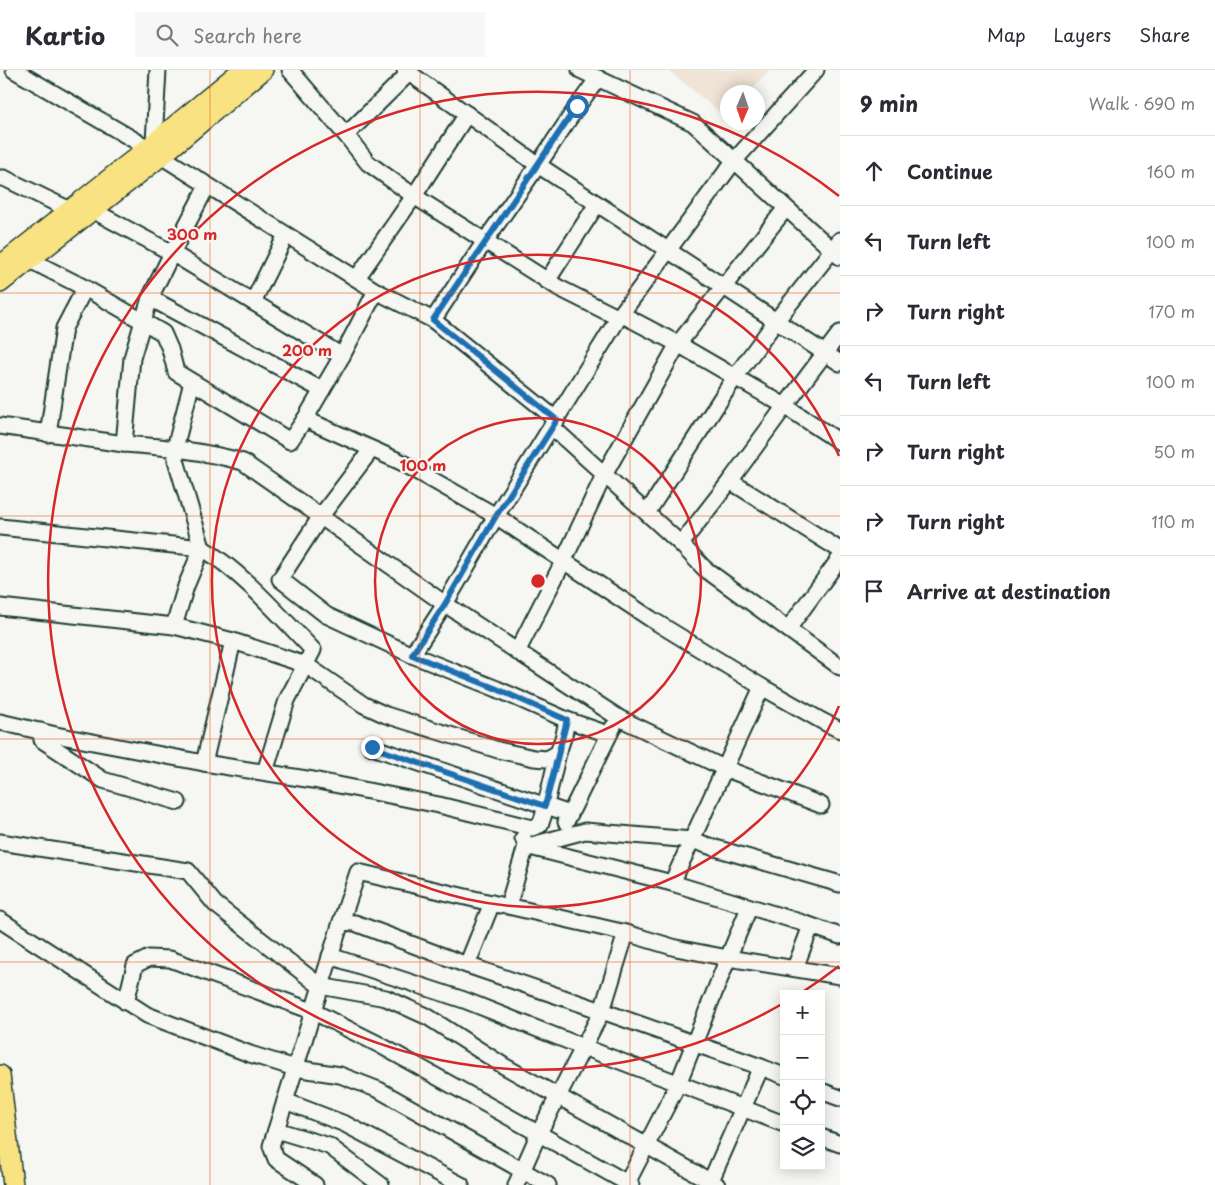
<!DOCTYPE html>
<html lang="en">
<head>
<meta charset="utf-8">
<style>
	:root { --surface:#fff; --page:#f7f7f7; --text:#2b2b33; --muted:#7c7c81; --line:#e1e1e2 }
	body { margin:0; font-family:"Playpen Sans",sans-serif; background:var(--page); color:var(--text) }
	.controls { position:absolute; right:15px; bottom:15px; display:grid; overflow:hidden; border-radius:0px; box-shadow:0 2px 12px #0003 }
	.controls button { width:45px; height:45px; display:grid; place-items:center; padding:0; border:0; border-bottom:1px solid var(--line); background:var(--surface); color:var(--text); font:25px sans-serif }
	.compass { position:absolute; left:720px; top:15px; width:45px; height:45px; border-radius:50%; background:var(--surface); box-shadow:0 2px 12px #0003; rotate:182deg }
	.stop { position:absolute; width:15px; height:15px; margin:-11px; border:4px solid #1f6fb2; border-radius:50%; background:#fff }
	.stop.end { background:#1f6fb2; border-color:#fff; box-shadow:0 1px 5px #0008 }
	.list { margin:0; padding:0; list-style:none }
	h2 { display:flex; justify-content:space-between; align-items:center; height:65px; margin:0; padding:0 20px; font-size:21px }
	h2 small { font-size:16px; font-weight:400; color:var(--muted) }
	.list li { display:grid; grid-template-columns:32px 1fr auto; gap:15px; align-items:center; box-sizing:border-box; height:70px; padding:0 20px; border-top:1px solid var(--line) }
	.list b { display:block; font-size:19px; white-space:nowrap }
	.list em { font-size:16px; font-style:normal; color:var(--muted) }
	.icon { flex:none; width:28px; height:28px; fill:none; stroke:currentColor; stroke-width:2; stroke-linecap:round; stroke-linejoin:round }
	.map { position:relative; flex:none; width:840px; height:1115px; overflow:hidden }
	header { display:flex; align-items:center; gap:30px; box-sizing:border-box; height:70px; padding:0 25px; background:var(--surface); border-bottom:1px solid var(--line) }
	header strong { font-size:24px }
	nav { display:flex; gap:28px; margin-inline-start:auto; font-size:18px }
	.search { width:350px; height:45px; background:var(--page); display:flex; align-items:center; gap:12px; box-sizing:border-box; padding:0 18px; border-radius:0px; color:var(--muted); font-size:19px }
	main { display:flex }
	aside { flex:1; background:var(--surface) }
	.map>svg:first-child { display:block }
</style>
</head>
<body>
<header>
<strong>Kartio</strong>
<div class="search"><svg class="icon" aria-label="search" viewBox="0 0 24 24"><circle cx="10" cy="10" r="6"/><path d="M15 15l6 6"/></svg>Search here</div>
<nav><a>Map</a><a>Layers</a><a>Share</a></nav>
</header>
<main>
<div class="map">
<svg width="840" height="1115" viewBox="0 0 840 1115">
	<rect width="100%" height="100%" fill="#f6f6f2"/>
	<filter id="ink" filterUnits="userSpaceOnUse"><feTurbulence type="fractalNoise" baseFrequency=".02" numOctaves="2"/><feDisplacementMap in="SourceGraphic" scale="10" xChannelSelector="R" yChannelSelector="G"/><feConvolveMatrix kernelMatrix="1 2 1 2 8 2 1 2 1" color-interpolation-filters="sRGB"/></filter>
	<g filter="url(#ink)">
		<!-- built -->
		<path fill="#f0e4d6" d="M668 0H770L750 22H728L727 48Z"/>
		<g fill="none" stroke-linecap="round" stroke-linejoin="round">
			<!-- minor casing -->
			<g stroke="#1f3d34" stroke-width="19">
				<g id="minor">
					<path d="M14 0 148 78"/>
					<path d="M290 0 346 65 368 93 414 126 485 171 538 95 577 37 598 8"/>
					<path d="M405 0 538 95 840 293"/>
					<path d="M580 0 693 53 840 187"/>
					<path d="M346 65 409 3"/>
					<path d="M154 72 158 0"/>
					<path d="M161 86 376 221 342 286 172 183 207 116"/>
					<path d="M0 108H4L70 140"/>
					<path d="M30 190 85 218 163 263 170 279 176 302 290 371 305 349"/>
					<path d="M357 208 414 126 467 44"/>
					<path d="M547 211 597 134"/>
					<path d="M376 221 433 250 557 350"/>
					<path d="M150 228 322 320"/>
					<path d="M253 232 286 165"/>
					<path d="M621 244 734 91 816 0"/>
					<path d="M433 250 485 171 559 218 619 248"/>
					<path d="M840 263 785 336 840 372"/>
					<path d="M342 286 305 349 401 392 496 446 445 534 412 585"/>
					<path d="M0 356 124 374 132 288 150 228 172 183 92 140"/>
					<path d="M552 357 681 474 730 411"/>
					<path d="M48 364 64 258 85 218"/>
					<path d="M124 374C165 377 204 381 243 392L445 534 619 648 724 698 821 735"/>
					<path d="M371 380 321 446 280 509 326 545 412 585 497 619 567 650 608 664"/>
					<path d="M647 443 735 307 776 251 840 170"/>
					<path d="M0 457 202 478C241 501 281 547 313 580L287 630 265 702"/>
					<path d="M681 474 705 499 840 597"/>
					<path d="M0 537 174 556 233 571 306 595 364 635 386 645 498 680 534 688 547 689 558 683 564 665 567 650"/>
					<path d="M174 556 186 516 202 478 176 390 175 378 192 312"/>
					<path d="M788 559 840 488"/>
					<path d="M517 582 563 492 604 405 678 274 786 138"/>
					<path d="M762 617 822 651 840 660"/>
					<path d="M0 652 56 665 204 693 313 710 439 735 532 758 540 755 543 747 558 683"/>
					<path d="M41 661 42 670 103 710 178 732"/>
					<path d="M372 677 570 744"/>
					<path d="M204 693 233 571"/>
					<path d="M566 752 613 657"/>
					<path d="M523 768 526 776 508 836 626 863 602 941 761 997 709 1115"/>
					<path d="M0 772 188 801 215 834 320 916 386 928 428 947 504 996 717 1115"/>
					<path d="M526 776 672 813 762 617 651 549 496 446 621 244 678 274 785 336 730 411 840 480"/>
					<path d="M528 776 585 761 692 770 712 777 840 814"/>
					<path d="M672 813 803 853 840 866"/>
					<path d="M0 850 147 945 250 984 295 998 340 1005 379 1020 548 1115"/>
					<path d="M341 852 358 802 500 835"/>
					<path d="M626 863 676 878 728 888 749 838"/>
					<path d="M330 886 464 930 573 973 784 1054"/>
					<path d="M467 895 602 941 539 1063 516 1115"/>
					<path d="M795 898 811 856"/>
					<path d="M126 932 135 895 149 888 170 889 312 941 378 974 631 1115"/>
					<path d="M761 997 784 1006"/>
					<path d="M821 1021 840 1028"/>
					<path d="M285 1031 345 1054 461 1115"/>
					<path d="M276 1060 329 1076 381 1115"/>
					<path d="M821 1067 840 1074"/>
					<path d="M315 1115 276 1089 271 1076 341 852 355 853 467 895 492 833"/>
					<path d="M626 1115 678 1014 728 888 840 906"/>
				</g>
			</g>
			<!-- major casing -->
			<g stroke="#1f3d34" stroke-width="22">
				<g id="major">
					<path d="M0 196 148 78 242 0"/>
					<path d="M0 213 161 86 263 0"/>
					<path d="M0 1005 13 1115"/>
				</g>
			</g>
			<!-- minor -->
			<use href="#minor" stroke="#f6f6f2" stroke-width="15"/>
			<!-- major -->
			<use href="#major" stroke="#f8e281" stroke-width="19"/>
		</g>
	</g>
	<g fill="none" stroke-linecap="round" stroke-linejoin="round" filter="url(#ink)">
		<!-- route -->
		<path stroke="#1f6fb2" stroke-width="6" d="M372 677 545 736 567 650 497 619 412 585 445 534 496 446 557 350 433 250 577 36"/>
	</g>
	<!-- grid -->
	<path fill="none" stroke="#e8590c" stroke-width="1" stroke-opacity="0.55" d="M210 0V1115M420 0V1115M630 0V1115M0 223H840M0 446H840M0 669H840M0 892H840"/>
	<!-- distance rings -->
	<g fill="none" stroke="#d62828" stroke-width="2.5">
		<circle cx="538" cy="511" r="163"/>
		<path d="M839 636A326 326 0 1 1 839 386"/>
		<path d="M839 896A489 489 0 0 1 801 923M782 934A489 489 0 1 1 839 126"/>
	</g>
	<circle cx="538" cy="511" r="8" fill="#d62828" stroke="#f6f6f2" stroke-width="2.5"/>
	<g font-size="15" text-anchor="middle" font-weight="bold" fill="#d62828" stroke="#f6f6f2" stroke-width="4.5" stroke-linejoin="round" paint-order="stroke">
		<text x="192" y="170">300 m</text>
		<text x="307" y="286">200 m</text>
		<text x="423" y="401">100 m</text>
	</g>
</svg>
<div class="controls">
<button>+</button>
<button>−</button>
<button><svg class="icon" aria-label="locate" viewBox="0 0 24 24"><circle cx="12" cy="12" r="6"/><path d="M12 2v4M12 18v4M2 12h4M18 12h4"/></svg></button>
<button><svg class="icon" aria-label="layers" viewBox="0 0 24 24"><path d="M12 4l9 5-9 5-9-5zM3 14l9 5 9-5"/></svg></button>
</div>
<svg class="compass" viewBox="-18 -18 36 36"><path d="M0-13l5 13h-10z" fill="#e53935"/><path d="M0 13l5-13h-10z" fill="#7c7c81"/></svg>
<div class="stop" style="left:577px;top:36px"></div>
<div class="stop end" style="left:372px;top:677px"></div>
</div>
<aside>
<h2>9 min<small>Walk · 690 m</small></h2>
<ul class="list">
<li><svg class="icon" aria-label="ahead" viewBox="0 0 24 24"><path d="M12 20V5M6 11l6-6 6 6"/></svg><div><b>Continue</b></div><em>160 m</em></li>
<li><svg class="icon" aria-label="left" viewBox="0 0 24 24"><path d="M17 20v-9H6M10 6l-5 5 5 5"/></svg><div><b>Turn left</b></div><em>100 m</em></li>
<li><svg class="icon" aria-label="right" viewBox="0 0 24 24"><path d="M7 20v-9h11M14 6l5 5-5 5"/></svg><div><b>Turn right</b></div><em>170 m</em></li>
<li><svg class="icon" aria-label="left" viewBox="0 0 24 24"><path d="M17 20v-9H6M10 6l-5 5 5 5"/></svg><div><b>Turn left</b></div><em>100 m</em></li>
<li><svg class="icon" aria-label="right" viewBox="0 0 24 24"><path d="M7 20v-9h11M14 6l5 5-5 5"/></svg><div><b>Turn right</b></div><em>50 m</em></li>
<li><svg class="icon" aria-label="right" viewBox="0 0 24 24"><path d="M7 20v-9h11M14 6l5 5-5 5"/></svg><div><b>Turn right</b></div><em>110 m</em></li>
<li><svg class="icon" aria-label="arrive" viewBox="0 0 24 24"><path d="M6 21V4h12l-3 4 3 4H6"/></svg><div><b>Arrive at destination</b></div></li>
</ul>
</aside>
</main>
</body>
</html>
